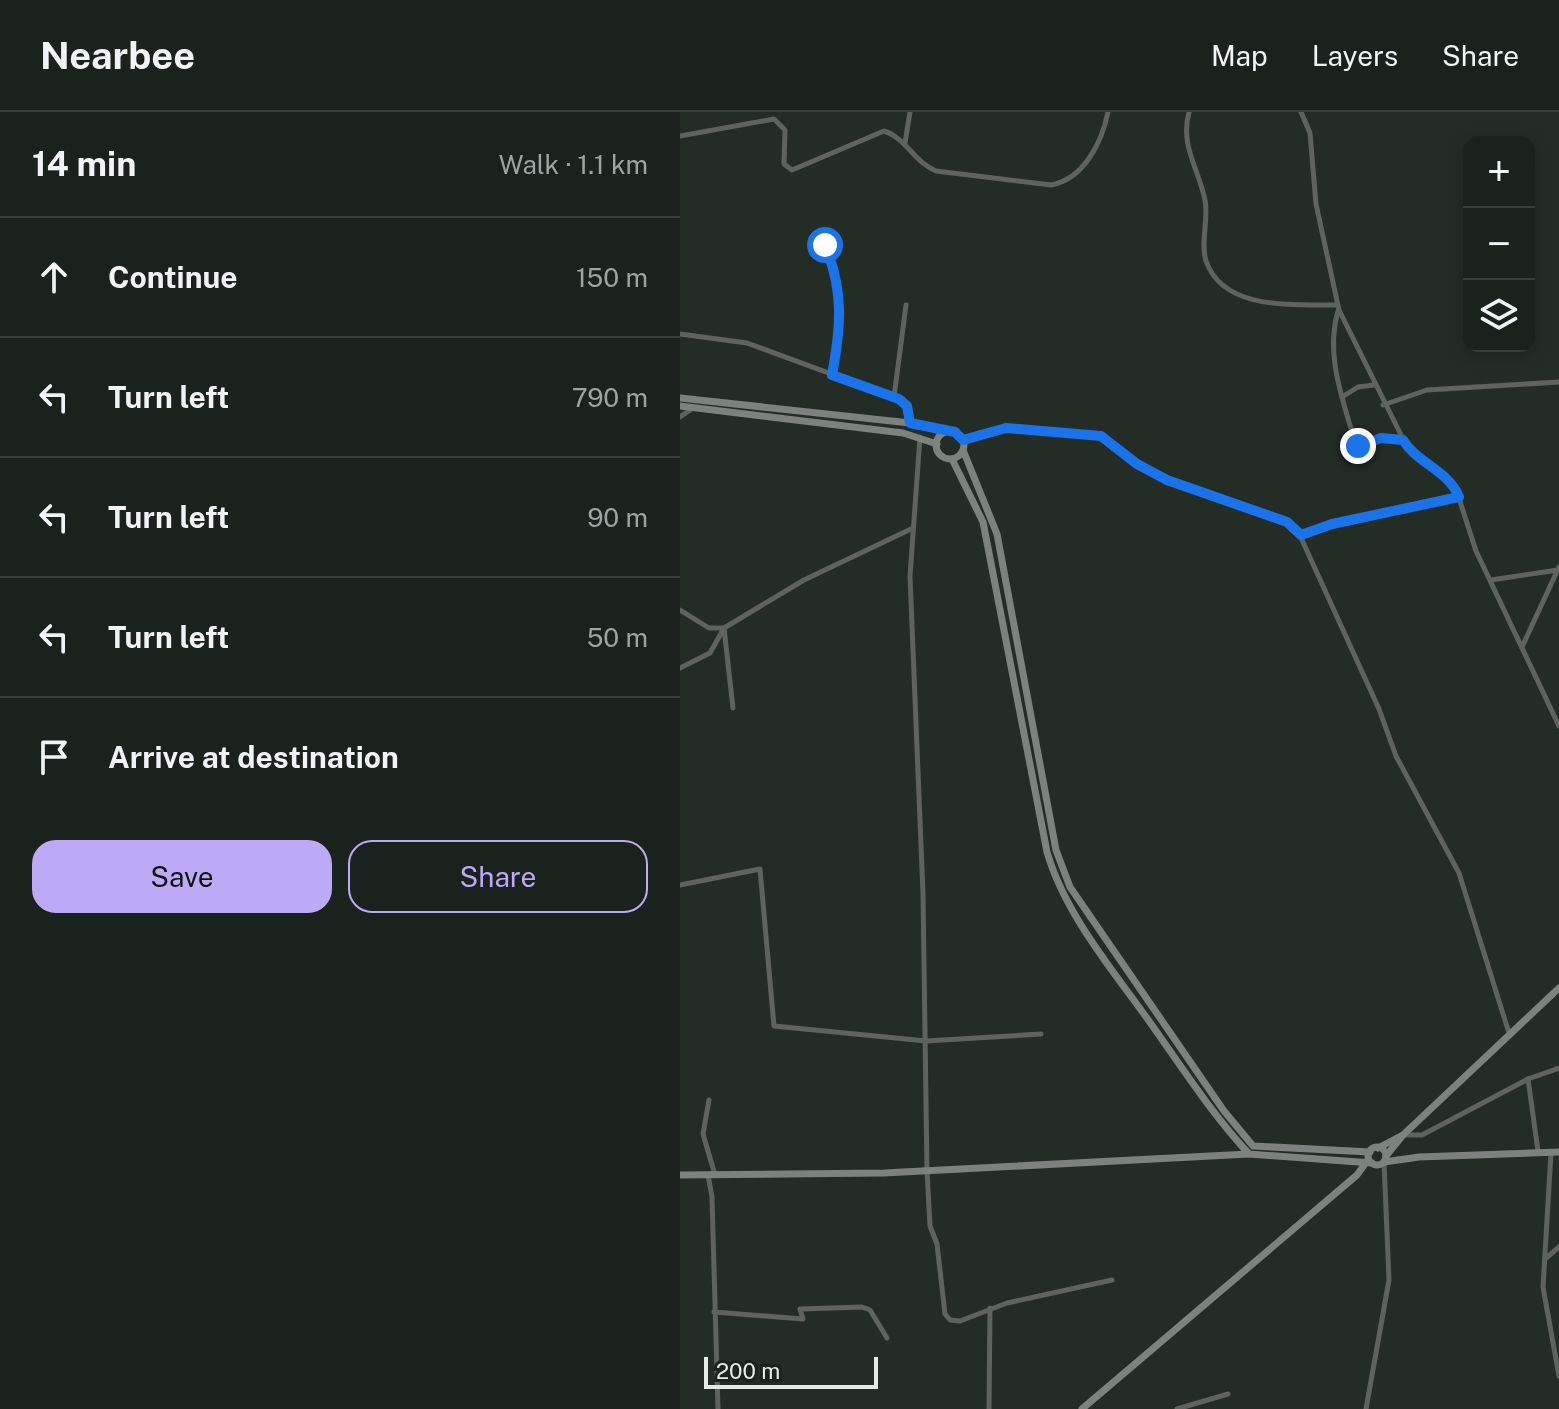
<!DOCTYPE html>
<html lang="en">
<head>
<meta charset="utf-8">
<style>
	:root { --surface:#1b211c; --page:#242925; --text:#f1f3f6; --muted:#a0a3a3; --line:#393e3b; --accent:#bcaaf6 }
	body { margin:0; font-family:"Public Sans",sans-serif; background:var(--page); color:var(--text) }
	.controls { position:absolute; right:24px; top:24px; display:grid; overflow:hidden; border-radius:16px; box-shadow:0 4px 20px #0003 }
	.controls button { width:72px; height:72px; display:grid; place-items:center; padding:0; border:0; border-bottom:2px solid var(--line); background:var(--surface); color:var(--text); font:40px sans-serif }
	.scale { position:absolute; left:24px; bottom:20px; width:174px; box-sizing:border-box; padding-left:8px; border:4px solid #e5ebe6; border-top:0; font-size:22px; line-height:28px; white-space:nowrap; color:#e5ebe6; -webkit-text-stroke:6px #1b231c; paint-order:stroke }
	.stop { position:absolute; width:24px; height:24px; margin:-18px; border:6px solid #1a73e8; border-radius:50%; background:#fff }
	.stop.end { background:#1a73e8; border-color:#fff; box-shadow:0 2px 8px #0008 }
	.list { margin:0; padding:0; list-style:none }
	h2 { display:flex; justify-content:space-between; align-items:center; height:104px; margin:0; padding:0 32px; font-size:34px }
	h2 small { font-size:26px; font-weight:400; color:var(--muted) }
	.list li { display:grid; grid-template-columns:52px 1fr auto; gap:24px; align-items:center; box-sizing:border-box; height:120px; padding:0 32px; border-top:2px solid var(--line) }
	.list b { display:block; font-size:30px; white-space:nowrap }
	.list em { font-size:26px; font-style:normal; color:var(--muted) }
	.actions { display:flex; gap:16px; padding:24px 32px }
	.actions a { flex:1; padding:18px 0; border:2px solid var(--accent); border-radius:24px; text-align:center; font-size:28px; color:var(--accent) }
	.actions .main { background:var(--accent); color:#111 }
	.icon { flex:none; width:44px; height:44px; fill:none; stroke:currentColor; stroke-width:2; stroke-linecap:round; stroke-linejoin:round }
	.map { position:relative; flex:none; width:879px; height:1297px; overflow:hidden }
	header { display:flex; align-items:center; gap:48px; box-sizing:border-box; height:112px; padding:0 40px; background:var(--surface); border-bottom:2px solid var(--line) }
	header strong { font-size:38px }
	nav { display:flex; gap:44px; margin-inline-start:auto; font-size:28px }
	main { display:flex }
	aside { flex:1; background:var(--surface) }
	.map>svg:first-child { display:block }
</style>
</head>
<body>
<header>
<strong>Nearbee</strong>
<nav><a>Map</a><a>Layers</a><a>Share</a></nav>
</header>
<main>
<aside>
<h2>14 min<small>Walk · 1.1 km</small></h2>
<ul class="list">
<li><svg class="icon" aria-label="ahead" viewBox="0 0 24 24"><path d="M12 20V5M6 11l6-6 6 6"/></svg><div><b>Continue</b></div><em>150 m</em></li>
<li><svg class="icon" aria-label="left" viewBox="0 0 24 24"><path d="M17 20v-9H6M10 6l-5 5 5 5"/></svg><div><b>Turn left</b></div><em>790 m</em></li>
<li><svg class="icon" aria-label="left" viewBox="0 0 24 24"><path d="M17 20v-9H6M10 6l-5 5 5 5"/></svg><div><b>Turn left</b></div><em>90 m</em></li>
<li><svg class="icon" aria-label="left" viewBox="0 0 24 24"><path d="M17 20v-9H6M10 6l-5 5 5 5"/></svg><div><b>Turn left</b></div><em>50 m</em></li>
<li><svg class="icon" aria-label="arrive" viewBox="0 0 24 24"><path d="M6 21V4h12l-3 4 3 4H6"/></svg><div><b>Arrive at destination</b></div></li>
</ul>
<div class="actions"><a class="main">Save</a><a>Share</a></div>
</aside>
<div class="map">
<svg width="879" height="1297" viewBox="0 0 879 1297">
	<rect width="100%" height="100%" fill="#242c26"/>
	<g fill="none" stroke-linecap="round" stroke-linejoin="round">
		<!-- street -->
		<g stroke="#5f635f" stroke-width="5">
			<path d="M509 0C500 34 518 55 525 88 529 107 520 130 526 149 544 200 616 192 657 193"/>
			<path d="M621 0 630 21 636 92 659 198 726 333 770 369 777 380 796 439 879 614"/>
			<path d="M0 24 94 7 105 18 104 52 112 58 204 19C226 26 235 51 256 59L371 73C404 67 422 30 428 0"/>
			<path d="M225 31 230 0"/>
			<path d="M145 133C164 179 161 215 152 263"/>
			<path d="M658 199C645 243 663 288 675 330L681 334 701 326 723 328"/>
			<path d="M0 222 67 231 214 285 227 294 230 311"/>
			<path d="M214 285 226 193"/>
			<path d="M662 285 678 275 694 273"/>
			<path d="M703 293 747 278 879 270"/>
			<path d="M0 305 13 296"/>
			<path d="M240 325 230 464 243 782 247 1059 250 1114 257 1132 265 1202 270 1208 280 1209 327 1191 432 1168"/>
			<path d="M283 328 326 316 421 324 457 352 487 368 578 398 617 417 699 597 716 644 779 761 829 921"/>
			<path d="M621 423 652 412 779 385"/>
			<path d="M811 468 878 458"/>
			<path d="M0 498 29 516H44L124 468 231 417"/>
			<path d="M842 535 879 455"/>
			<path d="M0 556 30 541 44 516 53 596"/>
			<path d="M0 773 80 757 94 914 246 929 361 922"/>
			<path d="M848 967 858 1039"/>
			<path d="M29 988 23 1022 35 1063"/>
			<path d="M724 1023H742L848 967 879 956"/>
			<path d="M871 1041 863 1175 879 1264"/>
			<path d="M28 1063 32 1085 38 1297"/>
			<path d="M865 1147 879 1135"/>
			<path d="M34 1200 123 1207 120 1197 182 1195 190 1198 207 1226"/>
			<path d="M309 1297 310 1196"/>
			<path d="M497 1297 548 1282"/>
			<path d="M686 1297 709 1168 704 1050"/>
		</g>
		<!-- secondary -->
		<g stroke="#7c827d" stroke-width="7">
			<path d="M0 286 230 311 265 320"/>
			<path d="M0 294 223 321 257 332"/>
			<circle cx="270" cy="333" r="14"/>
			<path d="M283 338 317 422 376 738 390 775 544 999 573 1034 690 1040"/>
			<path d="M272 347 303 410 367 740C385 802 432 857 469 909 501 954 531 1001 569 1042L692 1051"/>
			<circle cx="697" cy="1044" r="9"/>
			<path d="M698 1036 721 1024"/>
			<path d="M706 1044 723 1023 879 876"/>
			<path d="M704 1050 739 1045 879 1040"/>
			<path d="M0 1063 204 1061 569 1042"/>
			<path d="M402 1297 677 1063 687 1049"/>
		</g>
	</g>
	<g fill="none" stroke-linecap="round" stroke-linejoin="round">
		<!-- route -->
		<path stroke="#1a73e8" stroke-width="10" d="M145 133C164 179 161 215 152 263L219 287 227 294 230 311 275 320 283 328 326 316 421 324 457 352 487 368 607 410 621 423 652 412 779 385C769 359 737 351 723 328L701 326 678 334"/>
	</g>
</svg>
<div class="controls">
<button>+</button>
<button>−</button>
<button><svg class="icon" aria-label="layers" viewBox="0 0 24 24"><path d="M12 4l9 5-9 5-9-5zM3 14l9 5 9-5"/></svg></button>
</div>
<div class="scale">200 m</div>
<div class="stop" style="left:145px;top:133px"></div>
<div class="stop end" style="left:678px;top:334px"></div>
</div>
</main>
</body>
</html>
